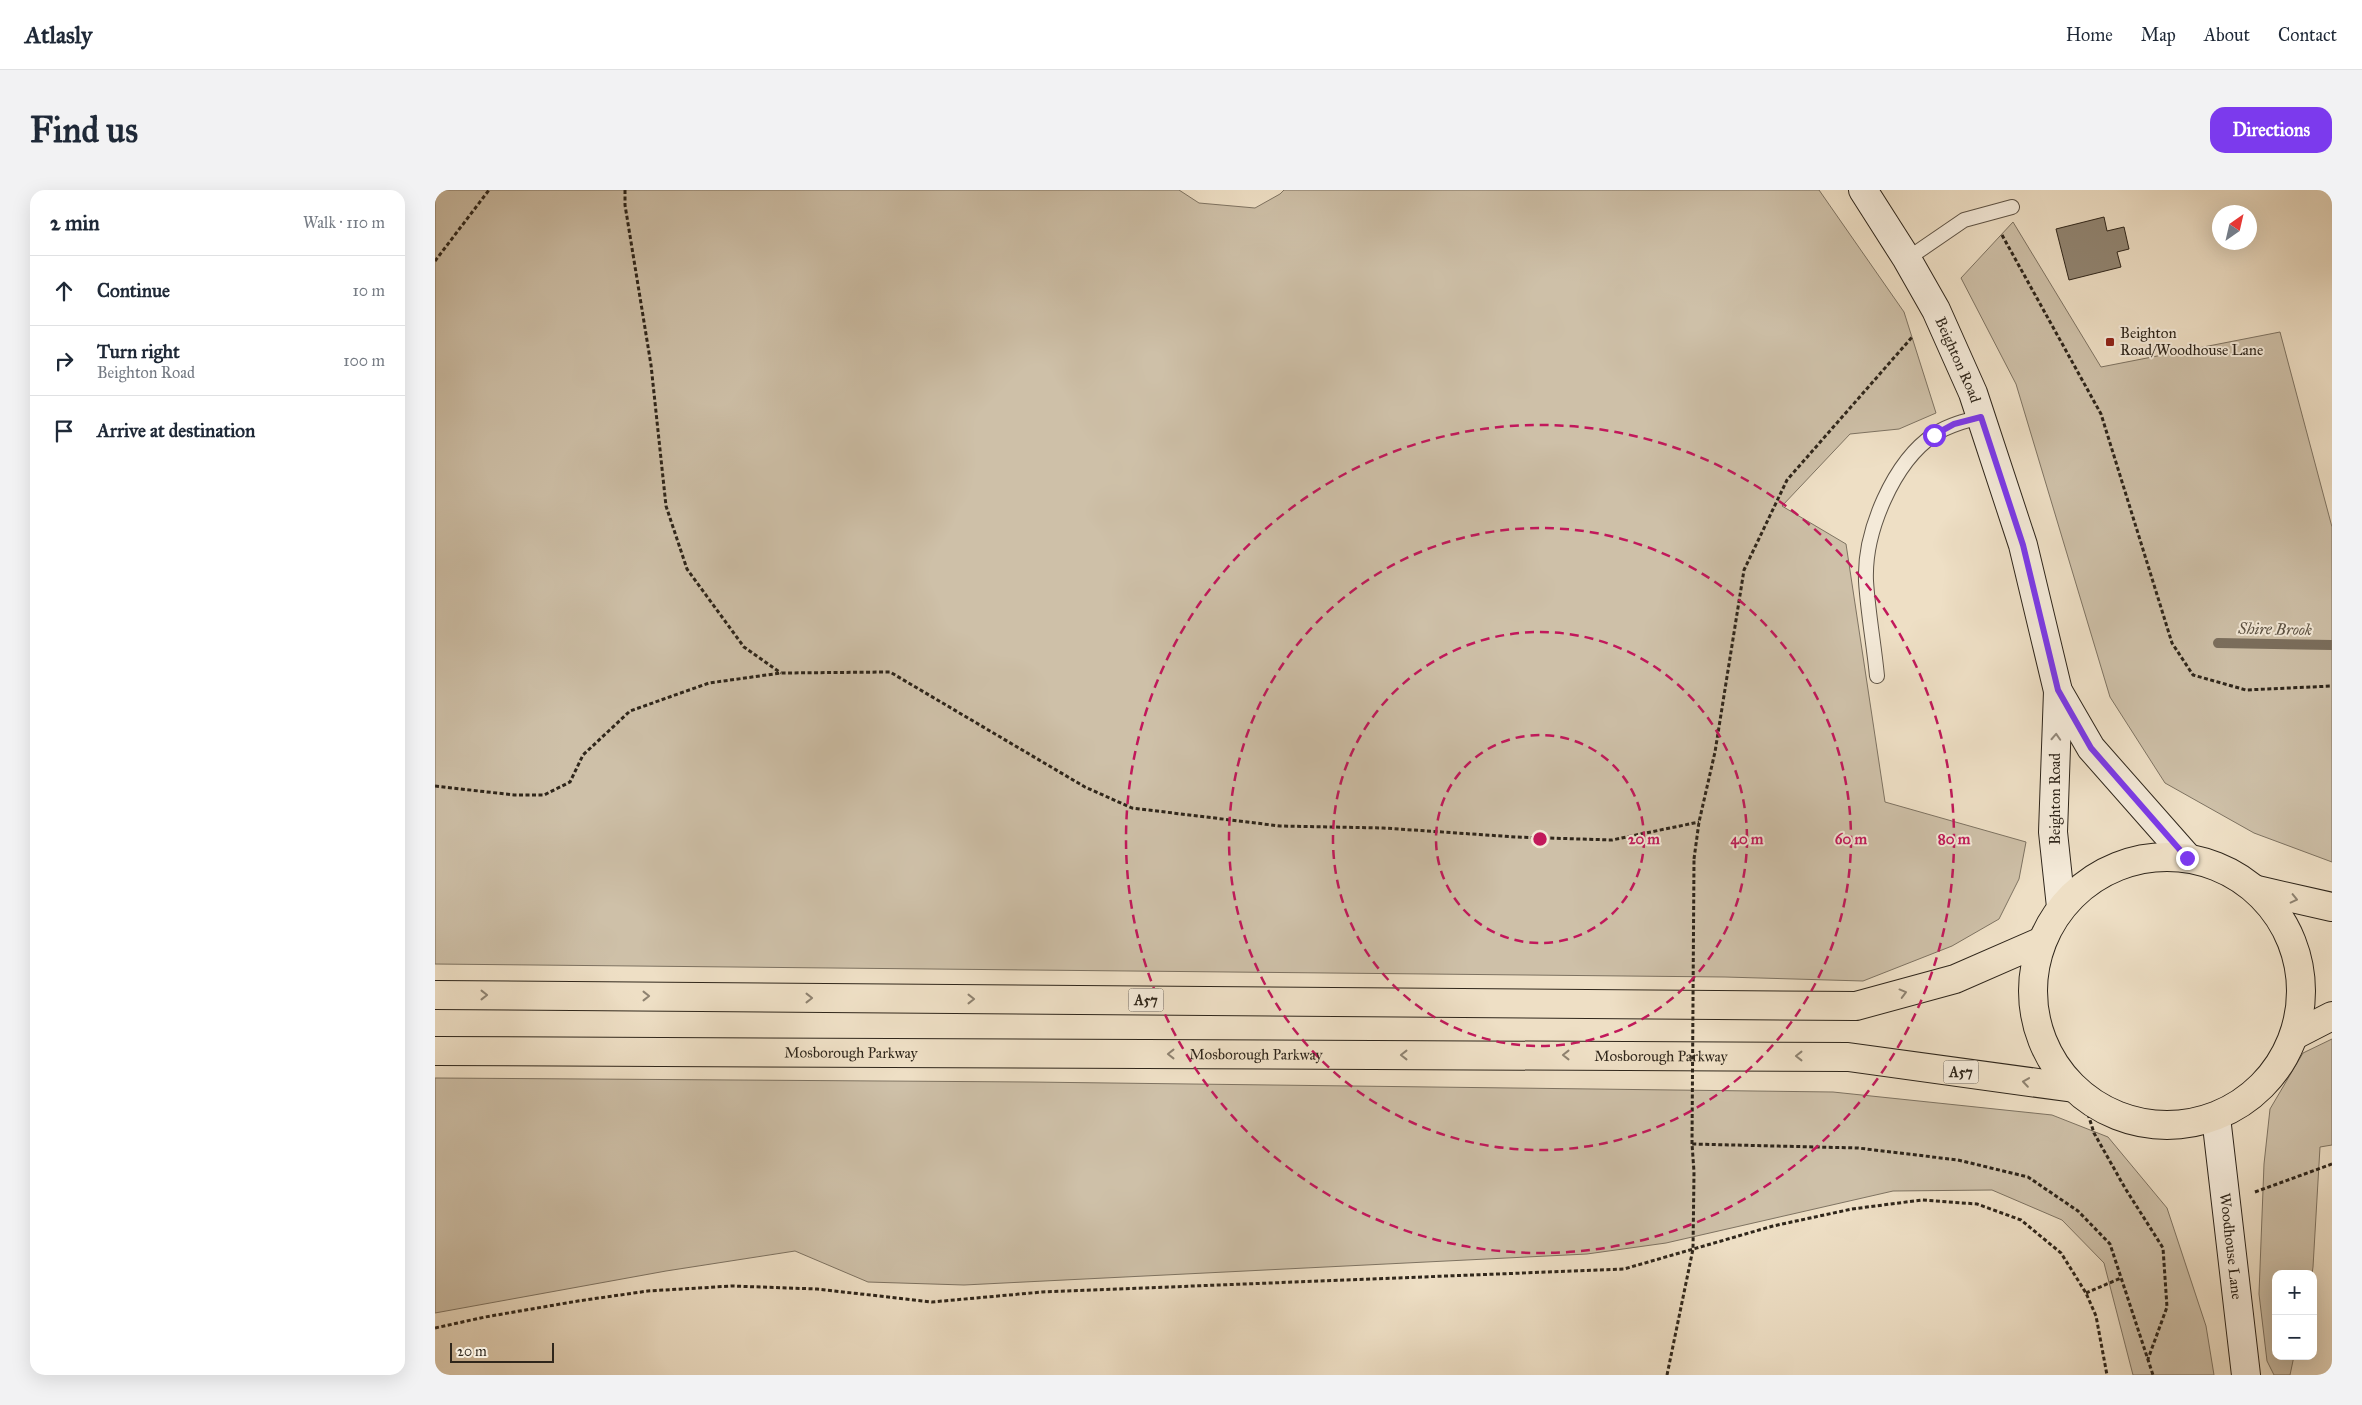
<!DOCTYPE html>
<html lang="en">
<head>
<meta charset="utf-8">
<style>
	:root { --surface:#fff; --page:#f2f2f3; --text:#1f2937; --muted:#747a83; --line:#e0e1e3; --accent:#7c3aed }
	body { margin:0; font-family:"IM FELL Great Primer",serif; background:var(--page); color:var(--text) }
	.controls { position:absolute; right:15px; bottom:15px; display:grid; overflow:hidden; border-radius:10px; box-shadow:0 5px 20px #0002 }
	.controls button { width:45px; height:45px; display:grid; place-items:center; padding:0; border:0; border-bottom:1px solid var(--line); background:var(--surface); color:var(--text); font:25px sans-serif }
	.compass { position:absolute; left:1777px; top:15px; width:45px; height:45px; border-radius:50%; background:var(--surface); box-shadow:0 5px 20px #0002; rotate:34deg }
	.scale { position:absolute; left:15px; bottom:12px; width:104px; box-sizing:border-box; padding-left:5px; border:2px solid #2f261b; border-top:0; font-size:14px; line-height:18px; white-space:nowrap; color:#2f261b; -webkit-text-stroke:4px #f4ead9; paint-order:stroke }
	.stop { position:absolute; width:15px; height:15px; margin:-11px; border:4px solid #7c3aed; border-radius:50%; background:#fff }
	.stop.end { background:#7c3aed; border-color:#fff; box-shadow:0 1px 5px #0008 }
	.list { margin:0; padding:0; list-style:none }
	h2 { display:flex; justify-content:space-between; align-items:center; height:65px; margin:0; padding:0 20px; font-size:21px }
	h2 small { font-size:16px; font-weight:400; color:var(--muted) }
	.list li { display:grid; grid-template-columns:32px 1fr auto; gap:15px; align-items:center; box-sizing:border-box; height:70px; padding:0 20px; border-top:1px solid var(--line) }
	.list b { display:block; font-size:19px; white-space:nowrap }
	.list p { margin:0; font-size:16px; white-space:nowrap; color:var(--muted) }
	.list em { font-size:16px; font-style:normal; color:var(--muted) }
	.icon { flex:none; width:28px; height:28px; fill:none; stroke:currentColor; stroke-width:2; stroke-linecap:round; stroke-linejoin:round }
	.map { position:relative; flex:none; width:1897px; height:1185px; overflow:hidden; border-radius:15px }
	header { display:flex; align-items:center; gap:30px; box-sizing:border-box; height:70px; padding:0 25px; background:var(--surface); border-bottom:1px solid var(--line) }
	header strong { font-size:24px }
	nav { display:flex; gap:28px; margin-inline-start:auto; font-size:18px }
	.intro { display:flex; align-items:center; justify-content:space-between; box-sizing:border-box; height:120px; padding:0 30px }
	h1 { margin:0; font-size:35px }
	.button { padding:12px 22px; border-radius:15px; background:var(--accent); color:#fff; font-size:18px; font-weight:700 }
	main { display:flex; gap:30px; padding:0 30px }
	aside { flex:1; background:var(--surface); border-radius:15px; box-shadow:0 5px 20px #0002 }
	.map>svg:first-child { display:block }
</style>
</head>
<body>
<header>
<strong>Atlasly</strong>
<nav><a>Home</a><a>Map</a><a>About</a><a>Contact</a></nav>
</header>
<div class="intro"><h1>Find us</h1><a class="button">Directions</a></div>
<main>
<aside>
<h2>2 min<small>Walk · 110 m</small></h2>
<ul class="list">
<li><svg class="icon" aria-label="ahead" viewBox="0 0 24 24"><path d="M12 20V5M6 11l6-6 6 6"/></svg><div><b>Continue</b></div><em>10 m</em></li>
<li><svg class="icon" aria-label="right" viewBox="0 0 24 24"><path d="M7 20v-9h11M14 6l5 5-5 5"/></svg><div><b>Turn right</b><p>Beighton Road</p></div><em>100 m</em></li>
<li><svg class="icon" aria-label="arrive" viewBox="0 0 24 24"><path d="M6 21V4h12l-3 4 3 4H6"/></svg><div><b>Arrive at destination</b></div></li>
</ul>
</aside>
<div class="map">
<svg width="1897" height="1185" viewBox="0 0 1897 1185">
	<rect width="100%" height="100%" fill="#eedfc5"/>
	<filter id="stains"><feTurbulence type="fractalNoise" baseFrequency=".004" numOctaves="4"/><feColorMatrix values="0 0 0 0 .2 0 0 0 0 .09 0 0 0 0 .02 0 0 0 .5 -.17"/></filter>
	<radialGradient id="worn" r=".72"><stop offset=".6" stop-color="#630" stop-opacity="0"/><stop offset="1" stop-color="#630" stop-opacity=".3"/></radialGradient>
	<!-- green -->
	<g fill="#cec0a8" stroke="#7e7362">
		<path d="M0 0H744L764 13 820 18 845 4 849 0H1384L1469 122 1501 223 1464 239 1415 244 1347 316 1411 354 1450 612 1591 652 1584 689 1564 729 1517 756 1428 791 1290 787 0 774Z"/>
		<path d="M1578 32 1666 177 1845 142 1897 337V672L1819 643 1730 593 1675 507 1581 194 1526 88Z"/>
		<path d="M1897 849V955L1885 957 1878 1077 1877 1084H1841V1166H1859L1855 1185H1839L1832 1171 1824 1104 1829 974 1835 919 1868 863Z"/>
		<path d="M0 888 595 892 1398 902 1617 925 1673 947 1732 1018 1771 1136 1779 1185H1698L1669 1073 1627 1030 1557 1000 1458 1001 1231 1053 1152 1064 529 1095 433 1092 360 1061 231 1081 0 1123Z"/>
	</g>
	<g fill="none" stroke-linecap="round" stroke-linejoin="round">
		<!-- stream -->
		<path stroke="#7b6f5e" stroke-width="10" d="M1783 453 1897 455"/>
	</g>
	<!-- building -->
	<path fill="#928673" stroke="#2f261b" d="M1669 27 1672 41 1689 37 1694 59 1682 62 1686 77 1634 90 1621 39Z"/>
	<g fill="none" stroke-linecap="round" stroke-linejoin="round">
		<!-- lane casing -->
		<g stroke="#5f5446" stroke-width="16">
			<g id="lane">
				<path d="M1472 69 1529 30 1577 17"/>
				<path d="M1442 486C1439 455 1433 423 1431 391 1429 342 1458 272 1500 244 1514 235 1530 231 1546 227"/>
			</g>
		</g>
		<!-- secondary casing -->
		<g stroke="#2f261b" stroke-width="30">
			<g id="secondary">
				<path id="s1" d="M1428 0 1472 69 1501 120 1538 203 1588 355 1623 501 1656 558 1753 668"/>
				<path d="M1623 501 1618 642 1626 717"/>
				<path id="s2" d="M1781 927 1811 1185"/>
			</g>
		</g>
		<!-- highway casing -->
		<g stroke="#2f261b" stroke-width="30">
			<g id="highway">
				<circle cx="1732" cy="801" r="134"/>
				<path d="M1822 700 1897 717"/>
				<path d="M0 805 1421 816 1520 789 1607 751"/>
				<path d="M1860 845 1897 826"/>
				<path id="s3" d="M0 861 1413 867 1639 898"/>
			</g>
		</g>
		<!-- path -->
		<g stroke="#2f261b" stroke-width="3" stroke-dasharray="4 2.5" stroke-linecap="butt">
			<path d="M190 0V15L216 175 231 316 252 379 309 457 346 483"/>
			<path d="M1567 45 1666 224 1737 453 1758 485 1811 500 1897 496"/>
			<path d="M0 71 54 0"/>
			<path d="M0 596 79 605H109L135 592 148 565 195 521 274 493 346 483 455 482 650 597 697 618 845 636 948 638 1081 647 1177 650 1264 632"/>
			<path d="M1259 669 1264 632 1280 562 1309 380 1352 290 1478 146"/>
			<path d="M1653 924 1659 943 1690 998 1728 1058 1732 1117 1713 1169"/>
			<path d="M1820 1002 1897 974"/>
			<path d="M1651 1103 1686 1088"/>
			<path d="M0 1138 50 1127 143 1111 213 1101 297 1096 382 1099 497 1112 607 1102 1189 1079 1338 1036 1417 1019 1487 1010 1542 1014 1586 1030 1626 1063 1651 1103 1661 1126 1672 1185"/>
			<path d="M1232 1185 1258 1059 1259 982 1257 954 1423 958 1523 970 1593 987 1643 1021 1675 1054 1718 1185"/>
		</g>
		<!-- lane -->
		<use href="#lane" stroke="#f4ead9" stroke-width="14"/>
		<!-- secondary -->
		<use href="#secondary" stroke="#f4ead9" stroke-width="28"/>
		<!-- highway -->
		<use href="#highway" stroke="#eedfc5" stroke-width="28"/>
		<!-- path-bridge -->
		<path stroke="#2f261b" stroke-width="3" stroke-dasharray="4 2.5" stroke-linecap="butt" d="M1257 954 1259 669"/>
	</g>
	<!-- one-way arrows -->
	<defs><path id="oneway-chevron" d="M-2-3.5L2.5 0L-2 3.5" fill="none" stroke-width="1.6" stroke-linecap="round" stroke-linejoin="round" transform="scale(1.25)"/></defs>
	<use stroke="#92887a" href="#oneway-chevron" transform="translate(1621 547) rotate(-87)"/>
	<g stroke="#8e8270">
		<use href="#oneway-chevron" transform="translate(1859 709) rotate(13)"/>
		<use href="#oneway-chevron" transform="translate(1468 803) rotate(-15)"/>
		<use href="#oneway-chevron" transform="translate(49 805)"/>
		<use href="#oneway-chevron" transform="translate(211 806)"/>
		<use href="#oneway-chevron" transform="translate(374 808)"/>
		<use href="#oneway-chevron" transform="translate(536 809)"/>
		<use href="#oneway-chevron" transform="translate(736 864) rotate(-180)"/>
		<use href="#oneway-chevron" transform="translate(969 865) rotate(-180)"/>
		<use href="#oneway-chevron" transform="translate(1131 865) rotate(-180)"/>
		<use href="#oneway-chevron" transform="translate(1364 866) rotate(-180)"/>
		<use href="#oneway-chevron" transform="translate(1591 892) rotate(-172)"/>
	</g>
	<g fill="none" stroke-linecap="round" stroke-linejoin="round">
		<!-- route -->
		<path stroke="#7c3aed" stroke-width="6" d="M1499 245 1519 234 1546 227 1588 355 1623 500 1656 558 1752 668"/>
	</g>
	<!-- distance rings -->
	<g fill="none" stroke="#c2185b" stroke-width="2.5" stroke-dasharray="9 6">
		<circle cx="1105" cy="649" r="104"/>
		<circle cx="1105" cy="649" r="207"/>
		<circle cx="1105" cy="649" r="311"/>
		<circle cx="1105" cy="649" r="414"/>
	</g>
	<!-- markers -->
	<rect fill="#8f2418" stroke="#f4ead9" stroke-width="2" x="1670" y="147" width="10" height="10" rx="2.5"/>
	<g text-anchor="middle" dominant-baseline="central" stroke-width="4" stroke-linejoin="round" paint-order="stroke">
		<!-- shield labels -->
		<g fill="#f4ead9" stroke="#6a6154" stroke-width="1">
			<rect x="693.5" y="798.5" width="35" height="23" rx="4"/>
			<rect x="1508.5" y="870.5" width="35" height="23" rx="4"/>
		</g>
		<g font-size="14" font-weight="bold" fill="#2f261b">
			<text x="711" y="810">A57</text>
			<text x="1526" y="882">A57</text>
		</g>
		<!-- poi labels -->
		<g font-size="15" fill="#2f261b" stroke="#f4ead9" text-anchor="start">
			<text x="1685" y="143">Beighton<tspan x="1685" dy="17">Road/Woodhouse Lane</tspan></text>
		</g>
		<!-- street labels -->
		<g font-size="15" fill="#2f261b" stroke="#f4ead9">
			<text stroke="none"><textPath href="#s1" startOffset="195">Beighton Road</textPath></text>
			<text transform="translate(1620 609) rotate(-90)">Beighton Road</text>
			<text stroke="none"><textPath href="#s3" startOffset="416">Mosborough Parkway</textPath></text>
			<text stroke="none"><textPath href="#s3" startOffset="821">Mosborough Parkway</textPath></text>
			<text stroke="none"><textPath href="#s3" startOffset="1226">Mosborough Parkway</textPath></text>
			<text stroke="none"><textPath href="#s2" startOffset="130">Woodhouse Lane</textPath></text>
		</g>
		<!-- water labels -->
		<g font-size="16" font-style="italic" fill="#5b5142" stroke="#f4ead9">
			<text transform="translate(1840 439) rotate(1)">Shire Brook</text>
		</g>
	</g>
	<circle cx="1105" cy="649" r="8" fill="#c2185b" stroke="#f4ead9" stroke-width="2.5"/>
	<g font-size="15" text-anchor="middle" font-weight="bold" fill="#c2185b" stroke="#f4ead9" stroke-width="4" stroke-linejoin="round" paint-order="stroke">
		<text x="1209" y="654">20 m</text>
		<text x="1312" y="654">40 m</text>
		<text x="1416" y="654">60 m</text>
		<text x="1519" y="654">80 m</text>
	</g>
	<rect width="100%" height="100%" filter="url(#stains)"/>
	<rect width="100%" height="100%" fill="url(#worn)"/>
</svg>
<div class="controls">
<button>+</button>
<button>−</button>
</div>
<svg class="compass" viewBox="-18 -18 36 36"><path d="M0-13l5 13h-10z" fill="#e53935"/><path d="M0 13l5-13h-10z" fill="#747a83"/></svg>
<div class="scale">20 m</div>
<div class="stop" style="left:1499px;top:245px"></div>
<div class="stop end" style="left:1752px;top:668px"></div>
</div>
</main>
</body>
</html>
